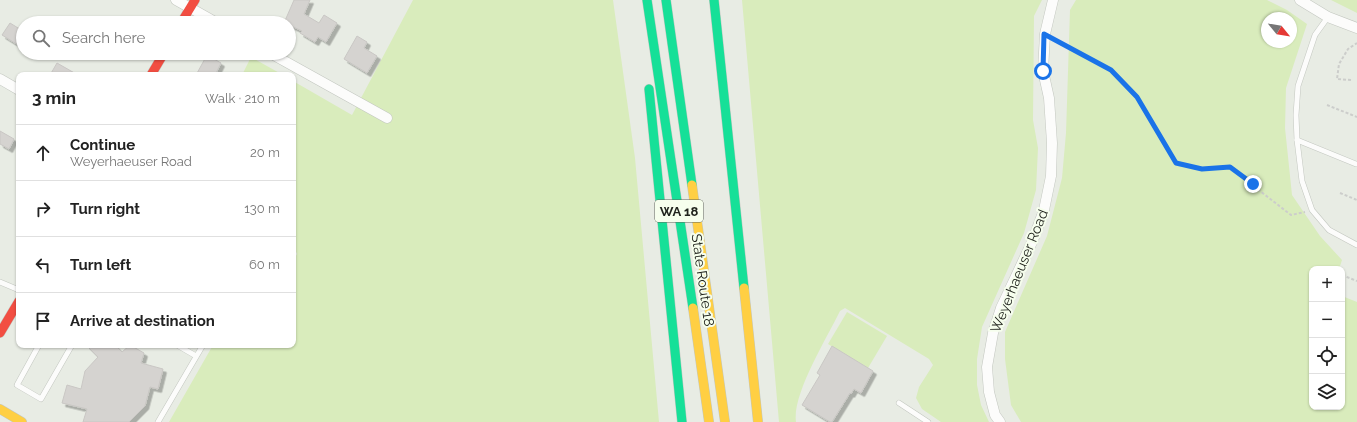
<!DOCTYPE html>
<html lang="en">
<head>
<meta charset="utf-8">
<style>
	:root { --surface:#fff; --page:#f2f2f2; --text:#222; --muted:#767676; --line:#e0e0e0 }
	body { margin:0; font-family:Raleway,sans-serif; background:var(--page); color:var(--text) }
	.controls { position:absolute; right:12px; bottom:12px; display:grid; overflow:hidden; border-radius:8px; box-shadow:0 1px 3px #0004 }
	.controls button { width:36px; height:36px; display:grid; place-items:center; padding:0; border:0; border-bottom:1px solid var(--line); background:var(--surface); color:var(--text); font:20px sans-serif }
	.compass { position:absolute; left:1261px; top:12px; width:36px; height:36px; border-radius:50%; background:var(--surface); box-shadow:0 1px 3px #0004; rotate:120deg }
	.stop { position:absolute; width:12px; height:12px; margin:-9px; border:3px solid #1a73e8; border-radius:50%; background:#fff }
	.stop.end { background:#1a73e8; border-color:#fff; box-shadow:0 1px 4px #0008 }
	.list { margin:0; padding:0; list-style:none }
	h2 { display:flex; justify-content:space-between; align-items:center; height:52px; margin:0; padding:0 16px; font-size:17px }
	h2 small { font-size:13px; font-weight:400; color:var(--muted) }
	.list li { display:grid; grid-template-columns:26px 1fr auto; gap:12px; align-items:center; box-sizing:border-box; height:56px; padding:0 16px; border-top:1px solid var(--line) }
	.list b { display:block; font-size:15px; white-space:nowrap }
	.list p { margin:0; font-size:13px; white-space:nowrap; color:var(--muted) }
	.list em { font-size:13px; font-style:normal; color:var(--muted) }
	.icon { flex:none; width:22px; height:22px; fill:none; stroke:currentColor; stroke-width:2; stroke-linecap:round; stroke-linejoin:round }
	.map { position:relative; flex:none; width:1357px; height:422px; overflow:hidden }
	.search { position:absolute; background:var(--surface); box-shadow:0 1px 3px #0004; left:16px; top:16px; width:280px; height:44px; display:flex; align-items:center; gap:10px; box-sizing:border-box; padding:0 14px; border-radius:22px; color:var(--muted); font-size:15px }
	.panel { position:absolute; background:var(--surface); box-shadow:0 1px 3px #0004; left:16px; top:72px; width:280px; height:276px; border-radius:8px }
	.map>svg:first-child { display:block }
</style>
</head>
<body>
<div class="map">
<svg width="1357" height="422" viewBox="0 0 1357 422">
	<defs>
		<filter id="shadow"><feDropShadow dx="3.5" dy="3.5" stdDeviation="0" flood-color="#0004"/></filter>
	</defs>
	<rect width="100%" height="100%" fill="#e8ece4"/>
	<!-- green -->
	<g fill="#d9ecbc" fill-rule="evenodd">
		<path d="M413 0H613L635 158 659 422H169L213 345H293V261L297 254 293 245V81L352 115Z"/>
		<path d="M742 0H1042L1034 16 1033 120 1038 148 1036 190 1024 233 982 327 977 359V385L981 405 989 422H941L922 409 916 398 919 387 933 365 929 359 845 308 840 311C827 338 792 394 796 422H779Z"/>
		<path d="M1076 0H1267L1287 10 1307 24 1286 88 1285 128 1292 195 1320 236 1342 260 1339 269H1312V407H1342V296L1357 302V422H1021L1011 405 1005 359V332L1047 236 1062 178 1066 133 1070 10ZM1267 18H1291V42H1267Z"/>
		<path d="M1331 0H1357V13Z"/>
		<path d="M251 57 283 75H242Z"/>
		<path d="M847 312 887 336 868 368 828 344Z"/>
	</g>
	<!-- building -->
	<g fill="#d5d3d0" stroke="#c9c7c4" filter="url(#shadow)">
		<path d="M294 0H310L304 14 319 23 324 15 337 23 326 42 318 37 315 42 300 33 302 31 289 25V23H284Z"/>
		<path d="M10 23 23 31V48L2 35Z"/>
		<path d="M357 36 367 42 364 48 377 56 367 73 344 59Z"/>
		<path d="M207 55 221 63 215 75H196Z"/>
		<path d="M57 63 78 75H50Z"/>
		<path d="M0 131 14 139 9 149 0 144Z"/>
		<path d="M86 345H115L122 352 130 345 144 353 141 363 163 369 158 389 150 387 145 406 129 422H83L87 409 62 403 67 385 81 389 85 371 98 357Z"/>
		<path d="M832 346 873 371 861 393 854 389 851 394 850 393 832 422H830L802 405 820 375 817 373Z"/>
	</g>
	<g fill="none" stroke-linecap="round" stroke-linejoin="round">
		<!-- lane casing -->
		<g stroke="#c3c7c0" stroke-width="6">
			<g id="lane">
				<path d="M1328 17 1315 35 1298 86 1296 115 1297 140 1302 181 1312 210 1329 230 1357 245"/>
				<path d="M1297 140 1356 164"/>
				<path d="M0 282 19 290"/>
				<path d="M39 345 17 385 41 399 72 345"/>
				<path d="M177 345 196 356"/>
				<path d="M899 403 928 422"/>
				<path d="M158 422 203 345"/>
			</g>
		</g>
		<!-- street casing -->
		<g stroke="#c3c7c0" stroke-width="11">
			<g id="street">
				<path d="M176 0 217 23"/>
				<path d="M1300 0 1328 17 1357 28"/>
				<path d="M270 53 387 118"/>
				<path d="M0 79 19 90"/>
				<path d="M1000 422 995 415 989 392 987 367 993 333 1001 308 1033 240 1044 210 1051 176 1052 143 1049 98 1043 71 1045 34 1053 0"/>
			</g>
		</g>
		<!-- fast casing -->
		<g stroke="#c3c7c0" stroke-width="10">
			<g id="fast">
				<path d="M647 0 693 308"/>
				<path d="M666 0 692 185"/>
				<path d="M714 0 744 288"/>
				<path d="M649 89 682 422"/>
			</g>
		</g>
		<!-- slow casing -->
		<g stroke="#c3c7c0" stroke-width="10">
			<g id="slow">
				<path d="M692 185 725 422"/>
				<path d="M744 288 758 422"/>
				<path d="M693 308 709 422"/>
				<path d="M0 409 22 422"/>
			</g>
		</g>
		<!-- jam casing -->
		<g stroke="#c3c7c0" stroke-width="10">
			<g id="jam">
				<path d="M181 23 195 0"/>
				<path d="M151 75 164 53"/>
				<path d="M0 333 19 301"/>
			</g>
		</g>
		<!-- path -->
		<g stroke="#cccdcb" stroke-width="2" stroke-dasharray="3 2" stroke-linecap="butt">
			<path d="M1053 39 1111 70 1137 97 1176 163 1202 169 1229 167 1291 215 1305 212"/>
			<path d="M1351 80 1337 79 1339 64 1348 49 1357 43"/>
			<path d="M1327 105 1357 117"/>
			<path d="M1340 193 1357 200"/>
			<path d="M1342 275 1357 281"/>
		</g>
		<!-- lane -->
		<use href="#lane" stroke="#fcfcfb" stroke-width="5"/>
		<!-- street -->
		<use href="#street" stroke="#fcfcfb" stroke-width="10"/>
		<!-- fast -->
		<use href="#fast" stroke="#16e098" stroke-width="9"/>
		<!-- slow -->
		<use href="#slow" stroke="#ffcf43" stroke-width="9"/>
		<!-- jam -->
		<use href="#jam" stroke="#f24e42" stroke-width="9"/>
	</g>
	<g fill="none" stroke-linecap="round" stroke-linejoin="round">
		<!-- route -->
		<path stroke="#1a73e8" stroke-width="5" d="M1043 71 1044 34 1111 70 1137 97 1176 163 1202 169 1230 167 1253 184"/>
	</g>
	<g text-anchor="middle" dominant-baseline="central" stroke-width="4" stroke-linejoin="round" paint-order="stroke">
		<!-- shield labels -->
		<rect fill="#f6feed" stroke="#61655c" stroke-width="1" x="655" y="200" width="48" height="22" rx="3"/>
		<g font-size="13" font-weight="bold" fill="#21241e">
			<text x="679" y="211">WA 18</text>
		</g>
		<!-- street labels -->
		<g font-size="14" fill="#21241e" stroke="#f6feed">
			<text transform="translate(1019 271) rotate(-68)">Weyerhaeuser Road</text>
			<text transform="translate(703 280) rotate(82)">State Route 18</text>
		</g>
	</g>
</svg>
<div class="controls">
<button>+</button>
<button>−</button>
<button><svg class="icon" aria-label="locate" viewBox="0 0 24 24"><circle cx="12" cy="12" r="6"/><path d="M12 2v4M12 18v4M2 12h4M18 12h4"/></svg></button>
<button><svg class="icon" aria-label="layers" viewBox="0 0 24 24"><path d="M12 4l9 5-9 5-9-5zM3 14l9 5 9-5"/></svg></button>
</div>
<svg class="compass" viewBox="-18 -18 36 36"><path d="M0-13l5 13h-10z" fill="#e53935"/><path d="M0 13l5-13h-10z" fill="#767676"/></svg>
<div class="stop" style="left:1043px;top:71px"></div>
<div class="stop end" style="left:1253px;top:184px"></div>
<div class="search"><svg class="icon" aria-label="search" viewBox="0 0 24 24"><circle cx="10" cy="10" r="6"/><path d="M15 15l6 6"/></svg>Search here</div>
<section class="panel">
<h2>3 min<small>Walk · 210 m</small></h2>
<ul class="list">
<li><svg class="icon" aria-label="ahead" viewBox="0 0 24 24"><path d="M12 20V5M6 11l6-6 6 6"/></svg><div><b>Continue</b><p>Weyerhaeuser Road</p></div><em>20 m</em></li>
<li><svg class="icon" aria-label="right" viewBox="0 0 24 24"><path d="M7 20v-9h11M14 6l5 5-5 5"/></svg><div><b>Turn right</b></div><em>130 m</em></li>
<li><svg class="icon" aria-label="left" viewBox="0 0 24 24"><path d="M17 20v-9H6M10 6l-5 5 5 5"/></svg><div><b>Turn left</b></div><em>60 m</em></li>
<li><svg class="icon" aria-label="arrive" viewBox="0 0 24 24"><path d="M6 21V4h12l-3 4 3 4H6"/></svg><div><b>Arrive at destination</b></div></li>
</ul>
</section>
</div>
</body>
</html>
